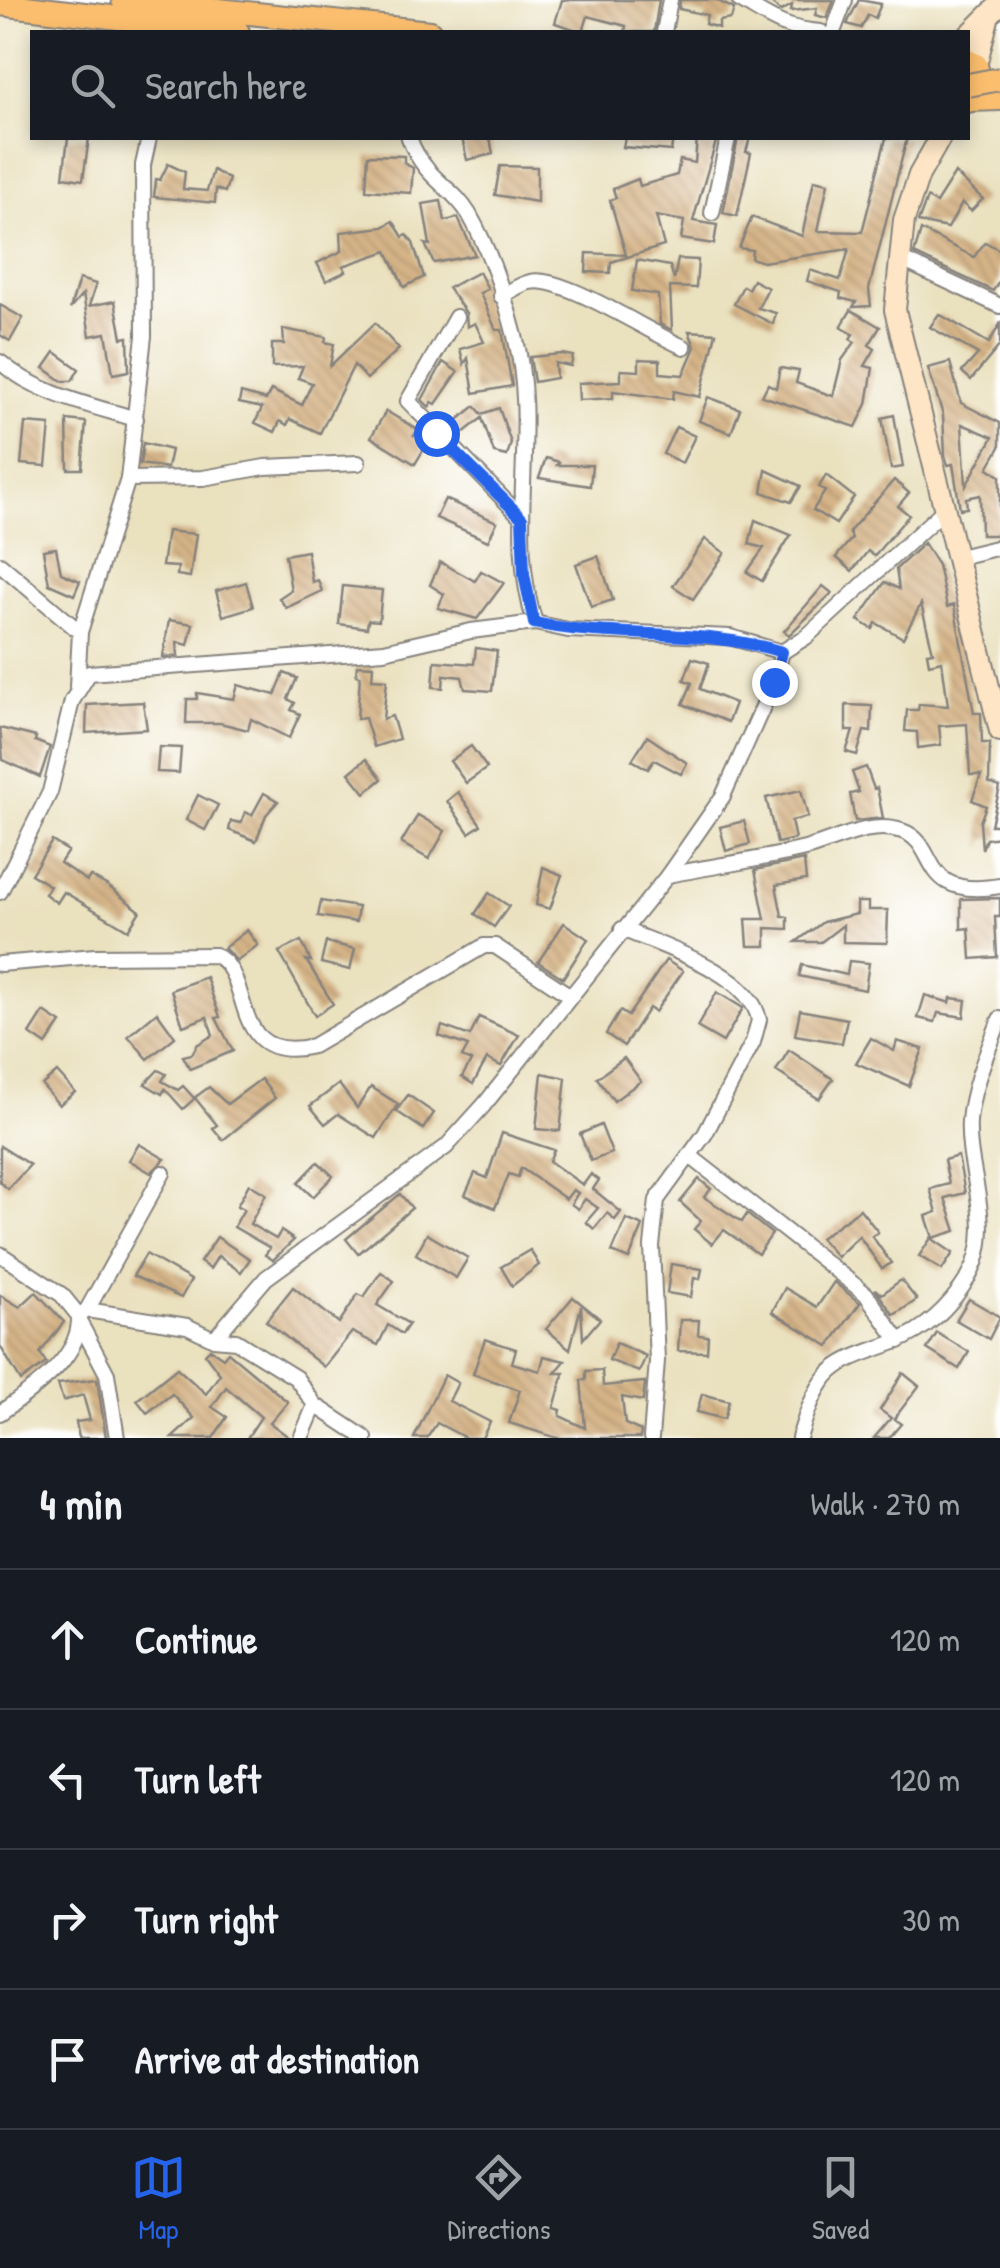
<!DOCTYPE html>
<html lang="en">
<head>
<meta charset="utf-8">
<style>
	:root { --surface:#171b24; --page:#20242c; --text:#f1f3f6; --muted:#9ea1a6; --line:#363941; --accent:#2563eb }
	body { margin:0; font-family:"Patrick Hand",sans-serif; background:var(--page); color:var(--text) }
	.stop { position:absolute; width:30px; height:30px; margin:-22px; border:8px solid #2563eb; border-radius:50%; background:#fff }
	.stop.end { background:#2563eb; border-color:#fff; box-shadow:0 2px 10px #0008 }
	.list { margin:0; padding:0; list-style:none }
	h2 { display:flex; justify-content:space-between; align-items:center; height:130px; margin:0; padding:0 40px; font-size:42px }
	h2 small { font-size:32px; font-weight:400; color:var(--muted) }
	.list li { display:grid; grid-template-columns:65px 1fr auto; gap:30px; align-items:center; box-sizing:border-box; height:140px; padding:0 40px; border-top:2px solid var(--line) }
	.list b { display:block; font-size:38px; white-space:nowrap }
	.list em { font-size:32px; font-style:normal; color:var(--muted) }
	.icon { flex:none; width:55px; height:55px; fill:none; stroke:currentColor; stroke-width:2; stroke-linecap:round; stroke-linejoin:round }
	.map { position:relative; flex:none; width:1000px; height:1438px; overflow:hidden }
	.search { position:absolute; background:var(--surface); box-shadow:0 5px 15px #0003; left:30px; right:30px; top:30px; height:110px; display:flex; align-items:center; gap:25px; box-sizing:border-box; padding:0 35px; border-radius:0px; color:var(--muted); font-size:38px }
	.sheet { height:690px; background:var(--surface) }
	nav { display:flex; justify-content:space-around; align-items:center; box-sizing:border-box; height:140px; border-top:2px solid var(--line); background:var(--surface); font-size:28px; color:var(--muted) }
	nav a { display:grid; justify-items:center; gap:5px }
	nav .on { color:var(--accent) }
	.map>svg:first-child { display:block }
</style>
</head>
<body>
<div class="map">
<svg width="1000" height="1438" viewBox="0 0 1000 1438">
	<defs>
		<pattern id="building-back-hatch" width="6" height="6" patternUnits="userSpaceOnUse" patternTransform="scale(2.5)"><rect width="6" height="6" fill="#d5b487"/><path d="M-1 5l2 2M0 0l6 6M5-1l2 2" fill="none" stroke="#b79a75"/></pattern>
	</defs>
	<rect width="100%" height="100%" fill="#fff"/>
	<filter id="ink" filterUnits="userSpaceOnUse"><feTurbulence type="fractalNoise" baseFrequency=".01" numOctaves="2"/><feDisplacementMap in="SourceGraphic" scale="20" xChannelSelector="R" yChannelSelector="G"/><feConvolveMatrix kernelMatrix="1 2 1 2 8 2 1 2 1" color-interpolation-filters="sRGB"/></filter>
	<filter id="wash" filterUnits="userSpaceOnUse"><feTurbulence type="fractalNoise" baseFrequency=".0048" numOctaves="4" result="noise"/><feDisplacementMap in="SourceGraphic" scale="40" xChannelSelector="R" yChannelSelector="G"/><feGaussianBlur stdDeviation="2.25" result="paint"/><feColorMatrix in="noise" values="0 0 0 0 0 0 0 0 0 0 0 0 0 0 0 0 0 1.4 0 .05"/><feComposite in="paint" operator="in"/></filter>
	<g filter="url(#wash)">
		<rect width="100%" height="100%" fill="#eae1bf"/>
		<g id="blocks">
			<!-- building -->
			<g fill="url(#building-back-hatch)" fill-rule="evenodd">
				<path d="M562 0H659L654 32H625L626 26 588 16 583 32 555 23Z"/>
				<path d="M680 0H716L734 9 731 19 719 21V28L705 24 707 15 679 9Z"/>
				<path d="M767 0H834L827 18 815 15 817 8 791 11 792 5 781 11Z"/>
				<path d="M859 0 881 4 875 18 868 15 861 28 847 24Z"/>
				<path d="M68 138H89L83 180 63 177Z"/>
				<path d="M462 138H490L493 154 467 160Z"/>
				<path d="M625 138H673L671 151 623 147Z"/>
				<path d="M697 138H717L693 221 717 225 714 244 681 239 684 221 656 216 664 246 611 262 610 273 586 272 587 253 626 255 610 200 616 198 613 189 638 179 640 186 677 175 680 160 695 163Z"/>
				<path d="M738 138H750L746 152 751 153 737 216 723 213Z"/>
				<path d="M886 138H907L869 289 871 306 853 307 856 302 840 298 841 292 807 281 810 270 840 280 849 249 763 262 751 258 752 250 739 248 752 217 802 236 814 180 828 183 818 231 862 232Z"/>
				<path d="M368 155 404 156V163L413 168 411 193 366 190Z"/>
				<path d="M168 164 185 172 183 189 207 191 213 170 229 179 225 192 216 189 215 203 154 197 156 179 160 180Z"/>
				<path d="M500 166 537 167V202L495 195Z"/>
				<path d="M955 173 983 199 971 211 962 203 948 228 918 222 927 198 936 203Z"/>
				<path d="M441 201 445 221 458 218 475 255 434 263 425 244 430 245 423 204Z"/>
				<path d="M393 221 403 237 407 235 413 243 424 277 404 287 387 251 343 266 346 271 326 281 317 263 342 251 341 232 383 227Z"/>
				<path d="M921 230 974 257 985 242 1000 250V280L993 291 914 254Z"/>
				<path d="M678 259 698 260 696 288 670 287 672 330 660 324 658 295 632 291 637 260 670 266 674 280Z"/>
				<path d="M479 272 488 289 480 293 496 330H502L512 386 474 393 468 358 464 364 460 349 484 342 475 323 467 327 466 313 448 288Z"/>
				<path d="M79 279 96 284 89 306 115 301 122 338 128 337 129 371 113 374 106 333 90 336 83 294 70 309Z"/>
				<path d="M753 280 768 288 758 308 776 313 773 324 734 304 743 286 748 289Z"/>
				<path d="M0 305 23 318 10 341 0 335Z"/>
				<path d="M851 310 880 327 869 345 875 349 865 366 873 368 867 404 856 427 762 396 768 384 776 388 780 368 799 371 796 383 833 396 842 360 855 342 850 339 853 334 841 327Z"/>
				<path d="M939 314 989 343 1000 324V345L971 380 962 372 978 354 930 327Z"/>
				<path d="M375 323 399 349 367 379 354 365 320 433 290 419 287 425 280 421 275 432 255 423 262 408 239 403 241 393 266 400 271 390 302 405 312 383 298 378 303 366 272 367V344H284L283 329 326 337 325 342 334 344 330 366Z"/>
				<path d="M689 331 716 333 700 397 674 391 673 399 613 391V398L579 400 578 383 621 381V370L639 371V359L660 360V373L683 375 695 347Z"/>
				<path d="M55 352 79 369 72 381H62L44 368Z"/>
				<path d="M562 354 573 356 571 366 555 363 556 378 534 382 530 357Z"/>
				<path d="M443 362 458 372 436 404 432 402 429 407 422 400Z"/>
				<path d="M950 362 961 403 1000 423V447L988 468 1000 476V535H981L980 495 966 498 967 508 960 509 953 464 948 465 945 455 943 415 928 368ZM962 424 993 437 966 486Z"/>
				<path d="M708 397 740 409 731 433 699 421Z"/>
				<path d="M475 406 482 414 499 408 511 443 507 456 494 453 482 418 458 437 449 427Z"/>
				<path d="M386 411 418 430 413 437 420 432 430 439 415 464 371 437Z"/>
				<path d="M894 415 903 467 891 469 882 418Z"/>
				<path d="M67 420 86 422 82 469H68Z"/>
				<path d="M25 423 50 425 46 466 21 464Z"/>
				<path d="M676 427 695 436 682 463 663 454Z"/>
				<path d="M143 443 171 450 167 468 140 464Z"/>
				<path d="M546 458 559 462 557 465H592L590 486 539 478Z"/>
				<path d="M766 470 801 486 791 502 762 492Z"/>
				<path d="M826 475 854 497 836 524 813 510 825 491 819 487Z"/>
				<path d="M894 480 909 493 898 506 909 515 874 556 868 551 852 571 836 557 852 538 849 532Z"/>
				<path d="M445 499 497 522 488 541 436 518Z"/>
				<path d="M755 520 791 535 762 581 747 572 764 548 749 544Z"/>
				<path d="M167 531 196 534 190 577 177 575 178 567 162 566Z"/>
				<path d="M705 539 725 553 693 599 673 586Z"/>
				<path d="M924 543 938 565 947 607 954 605 974 713H981L982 743H990L989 783 1000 787 991 825H1000V837L986 839 982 849 980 822 986 806 972 800 981 775H970L967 724 939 726 941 745 918 748 917 732 905 731 907 710H918L919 704 948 706 942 661 929 664 927 653 933 652 921 604 903 638 876 623 873 629 858 620 885 582 899 589 896 569Z"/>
				<path d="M56 548 61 573 80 581 74 595 49 584 43 550Z"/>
				<path d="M307 551 312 582 318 580 322 591 286 608 279 598 291 590 285 555Z"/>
				<path d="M598 556 613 600 591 607 576 564Z"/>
				<path d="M440 562 475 581 481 571 504 583 477 619 438 608 444 594 430 585Z"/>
				<path d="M246 582 253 607 223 616 216 591Z"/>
				<path d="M343 586 382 590 379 621 368 620 367 628 339 624Z"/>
				<path d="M823 586 832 593 789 635 784 631Z"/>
				<path d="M169 620 193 624 188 645 177 642 178 656 163 657Z"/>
				<path d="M476 648 497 651 492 691 465 689 462 677 444 675 443 688 433 687 435 661 474 664Z"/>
				<path d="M692 658 709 663 700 689 735 703 728 722 683 704 692 683 684 680Z"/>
				<path d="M357 665 373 666 372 679 387 680 383 719 392 716 399 739 374 747 365 718 357 719 360 676 356 675Z"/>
				<path d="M284 673 297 678 288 699 295 703 291 710 300 714 289 738 251 719 248 730 220 723H186L187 699H197V693L234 699 238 685 275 695Z"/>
				<path d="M143 702 147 729 86 733 87 705Z"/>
				<path d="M846 705 872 706 871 732 864 731 857 755 846 752 853 731H846Z"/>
				<path d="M0 728 36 737 35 741 50 747 40 777 3 760Z"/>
				<path d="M647 736 687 763 681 774 654 760 648 769 632 760Z"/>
				<path d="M471 746 487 768 466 783 450 761Z"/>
				<path d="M159 747 181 748 179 773 157 772Z"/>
				<path d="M366 759 382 779 365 793 349 773Z"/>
				<path d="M866 767 874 789 877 788 883 818 855 821 850 794 859 792 852 772Z"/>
				<path d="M801 790 808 817 791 821 795 839 777 843 766 798Z"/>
				<path d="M458 792 481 825 469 833 447 801Z"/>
				<path d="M264 793 278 801 266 815 256 841 229 830 231 821 241 823 245 812 252 815Z"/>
				<path d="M198 795 218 805 205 830 186 820Z"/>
				<path d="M418 815 445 831 429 859 401 843Z"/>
				<path d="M744 821 750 844 726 851 720 827Z"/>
				<path d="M52 841 68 851 60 863 87 881 90 876 108 886 140 911 128 930 64 892 57 903 45 894 50 886 31 874Z"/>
				<path d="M804 860 806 880 776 885 782 916 788 917V929L766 928V946H748L746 919H765L755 870Z"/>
				<path d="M543 867 562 875 550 909 536 905Z"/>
				<path d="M489 893 509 906 494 927 475 914Z"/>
				<path d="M1000 898V917H995L997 957 971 959 969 928 961 929V899Z"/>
				<path d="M321 901 358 907 356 922 318 916Z"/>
				<path d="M857 902H868V910H888L887 943 843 942V925L821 942H796L823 922 857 914Z"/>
				<path d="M564 923 588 939 563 978 538 962Z"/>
				<path d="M247 930 258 945 237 961 224 948Z"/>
				<path d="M301 941 311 961 306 960 333 1004 315 1016 279 952Z"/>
				<path d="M326 942 355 949 350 970 321 963Z"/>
				<path d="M666 960 683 971 655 1012 649 1008 624 1046 606 1034 620 1011 628 1016Z"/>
				<path d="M849 961 869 963 865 990 799 976 802 965 847 975Z"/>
				<path d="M206 977 220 1017 216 1018 233 1051 190 1069 183 1056 192 1054 197 1045 213 1035 207 1017 183 1026 171 990Z"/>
				<path d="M717 992 743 1008 723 1042 697 1027Z"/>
				<path d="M925 995 950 1003 951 998 966 1000 964 1017 938 1013 935 1022 918 1018Z"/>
				<path d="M800 1010 847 1019 842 1043 795 1035Z"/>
				<path d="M44 1012 61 1023 46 1045 30 1034Z"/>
				<path d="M157 1012 175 1037 148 1059 128 1036Z"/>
				<path d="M479 1017 519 1035 501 1066 487 1059 473 1084 462 1077 471 1061 462 1057 468 1046 439 1036 442 1026 470 1036Z"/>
				<path d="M871 1038 894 1051 897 1041 923 1049 909 1086 856 1063Z"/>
				<path d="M789 1050 833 1079 819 1099 776 1071Z"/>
				<path d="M624 1058 641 1081 614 1101 597 1078Z"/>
				<path d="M158 1070 166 1074 162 1081 178 1090 183 1086 194 1098 209 1087 227 1104 261 1079 275 1098 223 1140 213 1128 217 1125 195 1098 183 1109 165 1089 162 1094 145 1084Z"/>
				<path d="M57 1072 75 1092 59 1105 42 1085Z"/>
				<path d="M542 1073 566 1078 560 1131 536 1129Z"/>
				<path d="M339 1084 357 1108 371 1087 398 1104 376 1138 338 1114 325 1124 310 1106Z"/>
				<path d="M408 1095 434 1113 423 1129 396 1111Z"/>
				<path d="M601 1125 612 1153 591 1161 580 1134Z"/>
				<path d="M502 1133 554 1150 549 1161 583 1185 591 1174 599 1180 593 1189 621 1212 615 1220 607 1213 594 1229 586 1222 598 1208 585 1199 578 1209 571 1204 578 1193 573 1190 566 1199 521 1168 518 1177 509 1174 495 1208 465 1195 475 1173 487 1178Z"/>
				<path d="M139 1144 165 1159 151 1173 129 1160Z"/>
				<path d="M0 1146 30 1165 8 1189 0 1182Z"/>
				<path d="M958 1156 965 1193 945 1198 956 1231 933 1238 926 1216 937 1212 930 1189 949 1184 944 1160Z"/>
				<path d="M318 1162 333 1176 313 1197 298 1183Z"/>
				<path d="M699 1179 711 1189 704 1197 742 1222 747 1214 772 1234 758 1254 724 1230 712 1244 694 1229 701 1221 680 1202Z"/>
				<path d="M249 1184 266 1194 250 1224 276 1239 281 1231 294 1240 273 1260 265 1255 270 1248 234 1227 244 1209 237 1206Z"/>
				<path d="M400 1194 412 1208 358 1254 346 1239Z"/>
				<path d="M860 1209 878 1232 872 1236 891 1263 882 1269 859 1236 837 1257 820 1238Z"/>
				<path d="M626 1219 643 1226 629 1259 612 1252Z"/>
				<path d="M427 1234 468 1258 456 1278 416 1254Z"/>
				<path d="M217 1237 250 1259 241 1272 218 1256 210 1269 200 1262Z"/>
				<path d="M931 1238 953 1253 942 1270 919 1256Z"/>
				<path d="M530 1250 539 1265 512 1286 501 1267Z"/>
				<path d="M146 1254 191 1280 181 1298 133 1276Z"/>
				<path d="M671 1264 702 1269 700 1279 694 1278 691 1297 667 1293Z"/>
				<path d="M381 1272 394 1281 377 1305 409 1324 402 1334 388 1325 378 1345 352 1332 324 1367 266 1321 293 1287 339 1323 358 1294 364 1297Z"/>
				<path d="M901 1280 917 1300 894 1315 875 1289 882 1294Z"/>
				<path d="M834 1282 860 1303 829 1346 772 1312 785 1288 817 1307Z"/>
				<path d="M36 1292 64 1322 40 1353 46 1363 21 1381 0 1346V1295L20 1307Z"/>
				<path d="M573 1297 600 1319 583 1339 581 1306 570 1349 546 1329Z"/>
				<path d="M969 1299 1000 1317 989 1339 956 1320Z"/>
				<path d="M680 1320H699L698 1335 708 1336 707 1352 678 1351Z"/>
				<path d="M937 1333 969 1352 959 1369 927 1349Z"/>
				<path d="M485 1339 516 1349 512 1363 540 1371 544 1356 565 1361 555 1373H564L554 1408 561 1410 560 1416 585 1428 581 1380H586V1371L602 1370 603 1386 645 1382 643 1401 622 1397 625 1424 641 1431 640 1438H557L509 1423 520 1390 473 1374Z"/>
				<path d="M616 1343 646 1356 639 1372 609 1360Z"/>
				<path d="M210 1349 223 1358 228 1352 288 1402 270 1423 290 1438H247L261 1417 226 1387 212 1407 227 1417 213 1438H172L194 1418 172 1394 147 1413 137 1400 177 1368 206 1394 220 1374 205 1354Z"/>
				<path d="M903 1373 919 1386 894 1419 901 1424 889 1438H874L891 1418 880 1410Z"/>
				<path d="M444 1375 458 1383 449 1401 490 1422 482 1438H466L437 1423 427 1438H414Z"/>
				<path d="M97 1379 106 1438H79L76 1422 90 1420 83 1395 63 1401 58 1384Z"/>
				<path d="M702 1394 729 1401 724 1419 697 1412Z"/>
			</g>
		</g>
	</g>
	<g filter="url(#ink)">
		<use href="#blocks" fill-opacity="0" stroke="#86827d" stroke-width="2.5"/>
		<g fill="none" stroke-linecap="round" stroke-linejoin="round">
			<!-- minor casing -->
			<g stroke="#86827d" stroke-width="18">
				<g id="minor">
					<path d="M739 0C771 18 782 29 821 32"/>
					<path d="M664 32 670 0"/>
					<path d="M833 32 845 0"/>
					<path d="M409 138C427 183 450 183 469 214 489 249 505 297 515 336 540 431 505 530 535 623"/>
					<path d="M712 213 728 138"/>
					<path d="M900 259 1000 306"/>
					<path d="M501 296C510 292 520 284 530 282 561 274 649 333 684 347"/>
					<path d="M456 317 408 401 522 518"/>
					<path d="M0 362C37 394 90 405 136 419"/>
					<path d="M128 479 203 478 265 467 358 463"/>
					<path d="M959 557 1000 547"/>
					<path d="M0 564 80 632"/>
					<path d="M77 687 80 632 128 479 144 336 143 165 149 138"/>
					<path d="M668 875C713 866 760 860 805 849 835 841 870 820 902 831 941 844 916 900 1000 886"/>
					<path d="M0 892 50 792 72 701 89 673 384 651 471 631 535 623 568 630 730 637 782 652 806 637 945 509"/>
					<path d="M622 929C661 946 751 973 759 1020L753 1042 705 1134 657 1200 652 1246 657 1361 651 1438"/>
					<path d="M0 964 95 956 215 955C256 974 226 1066 313 1046L484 946H495L569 995"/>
					<path d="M690 1156 866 1294 899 1341"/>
					<path d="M0 1254 62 1295 79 1316 87 1310 187 1326 214 1339 236 1341 296 1378 315 1405 365 1438"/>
					<path d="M87 1310 163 1173"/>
					<path d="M80 1323 107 1374 117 1438"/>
					<path d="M214 1339 266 1278 446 1147 484 1105 668 875 723 796 774 682 782 652"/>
					<path d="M0 1413C31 1390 81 1360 79 1316"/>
					<path d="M301 1438 315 1405"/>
					<path d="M799 1438C806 1416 812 1394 827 1376 843 1357 873 1351 895 1342 926 1330 950 1307 968 1278 998 1228 966 1173 969 1121 972 1086 988 1051 1000 1019"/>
				</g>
			</g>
			<!-- secondary casing -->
			<g stroke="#86827d" stroke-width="24">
				<g id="secondary">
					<path d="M968 36 1000 4"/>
					<path d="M976 65 988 19"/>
					<path d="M940 138 919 175 904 220 895 310 1000 731"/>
				</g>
			</g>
			<!-- primary casing -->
			<g stroke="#86827d" stroke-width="26">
				<g id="primary">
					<path d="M123 0 430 32"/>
					<path d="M0 4 238 32"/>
					<path d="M968 61 976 65 980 82 968 101"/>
					<path d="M971 100 1000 99"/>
				</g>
			</g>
			<!-- minor -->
			<use href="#minor" stroke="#fff" stroke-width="14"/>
			<!-- secondary -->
			<use href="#secondary" stroke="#fde5c5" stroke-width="20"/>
			<!-- primary -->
			<use href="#primary" stroke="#fbbe6e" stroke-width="22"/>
			<!-- primary-bridge casing -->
			<g stroke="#86827d" stroke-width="26" stroke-linecap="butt">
				<path id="primary-bridge" d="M968 85 1000 79"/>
			</g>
			<!-- primary-bridge -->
			<use href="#primary-bridge" stroke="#fbbe6e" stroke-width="22"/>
		</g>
	</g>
	<g fill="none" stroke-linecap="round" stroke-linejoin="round" filter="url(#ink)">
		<!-- route -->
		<path stroke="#2563eb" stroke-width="12" d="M436 433 522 518 524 574 534 623C617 640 701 627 782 652L774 682"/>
	</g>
</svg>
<div class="stop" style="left:436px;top:433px"></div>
<div class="stop end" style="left:774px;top:682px"></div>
<div class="search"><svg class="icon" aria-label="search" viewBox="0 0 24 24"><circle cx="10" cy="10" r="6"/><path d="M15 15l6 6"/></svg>Search here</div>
</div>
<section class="sheet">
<h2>4 min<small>Walk · 270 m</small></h2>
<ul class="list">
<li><svg class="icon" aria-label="ahead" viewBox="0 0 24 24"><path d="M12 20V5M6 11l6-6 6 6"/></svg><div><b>Continue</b></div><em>120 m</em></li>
<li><svg class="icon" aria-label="left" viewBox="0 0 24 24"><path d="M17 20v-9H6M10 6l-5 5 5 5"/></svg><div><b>Turn left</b></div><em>120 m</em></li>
<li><svg class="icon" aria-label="right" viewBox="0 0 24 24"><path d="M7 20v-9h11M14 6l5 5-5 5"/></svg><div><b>Turn right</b></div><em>30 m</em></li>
<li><svg class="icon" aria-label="arrive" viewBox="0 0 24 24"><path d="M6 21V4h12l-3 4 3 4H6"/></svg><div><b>Arrive at destination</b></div></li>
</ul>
</section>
<nav>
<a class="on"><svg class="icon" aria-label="map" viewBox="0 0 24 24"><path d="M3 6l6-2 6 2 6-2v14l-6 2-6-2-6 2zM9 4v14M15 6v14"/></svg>Map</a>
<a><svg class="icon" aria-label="directions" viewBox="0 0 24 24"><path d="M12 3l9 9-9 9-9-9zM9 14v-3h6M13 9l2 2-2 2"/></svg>Directions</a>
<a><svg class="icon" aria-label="saved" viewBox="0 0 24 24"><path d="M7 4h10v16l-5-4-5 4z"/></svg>Saved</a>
</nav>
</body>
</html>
